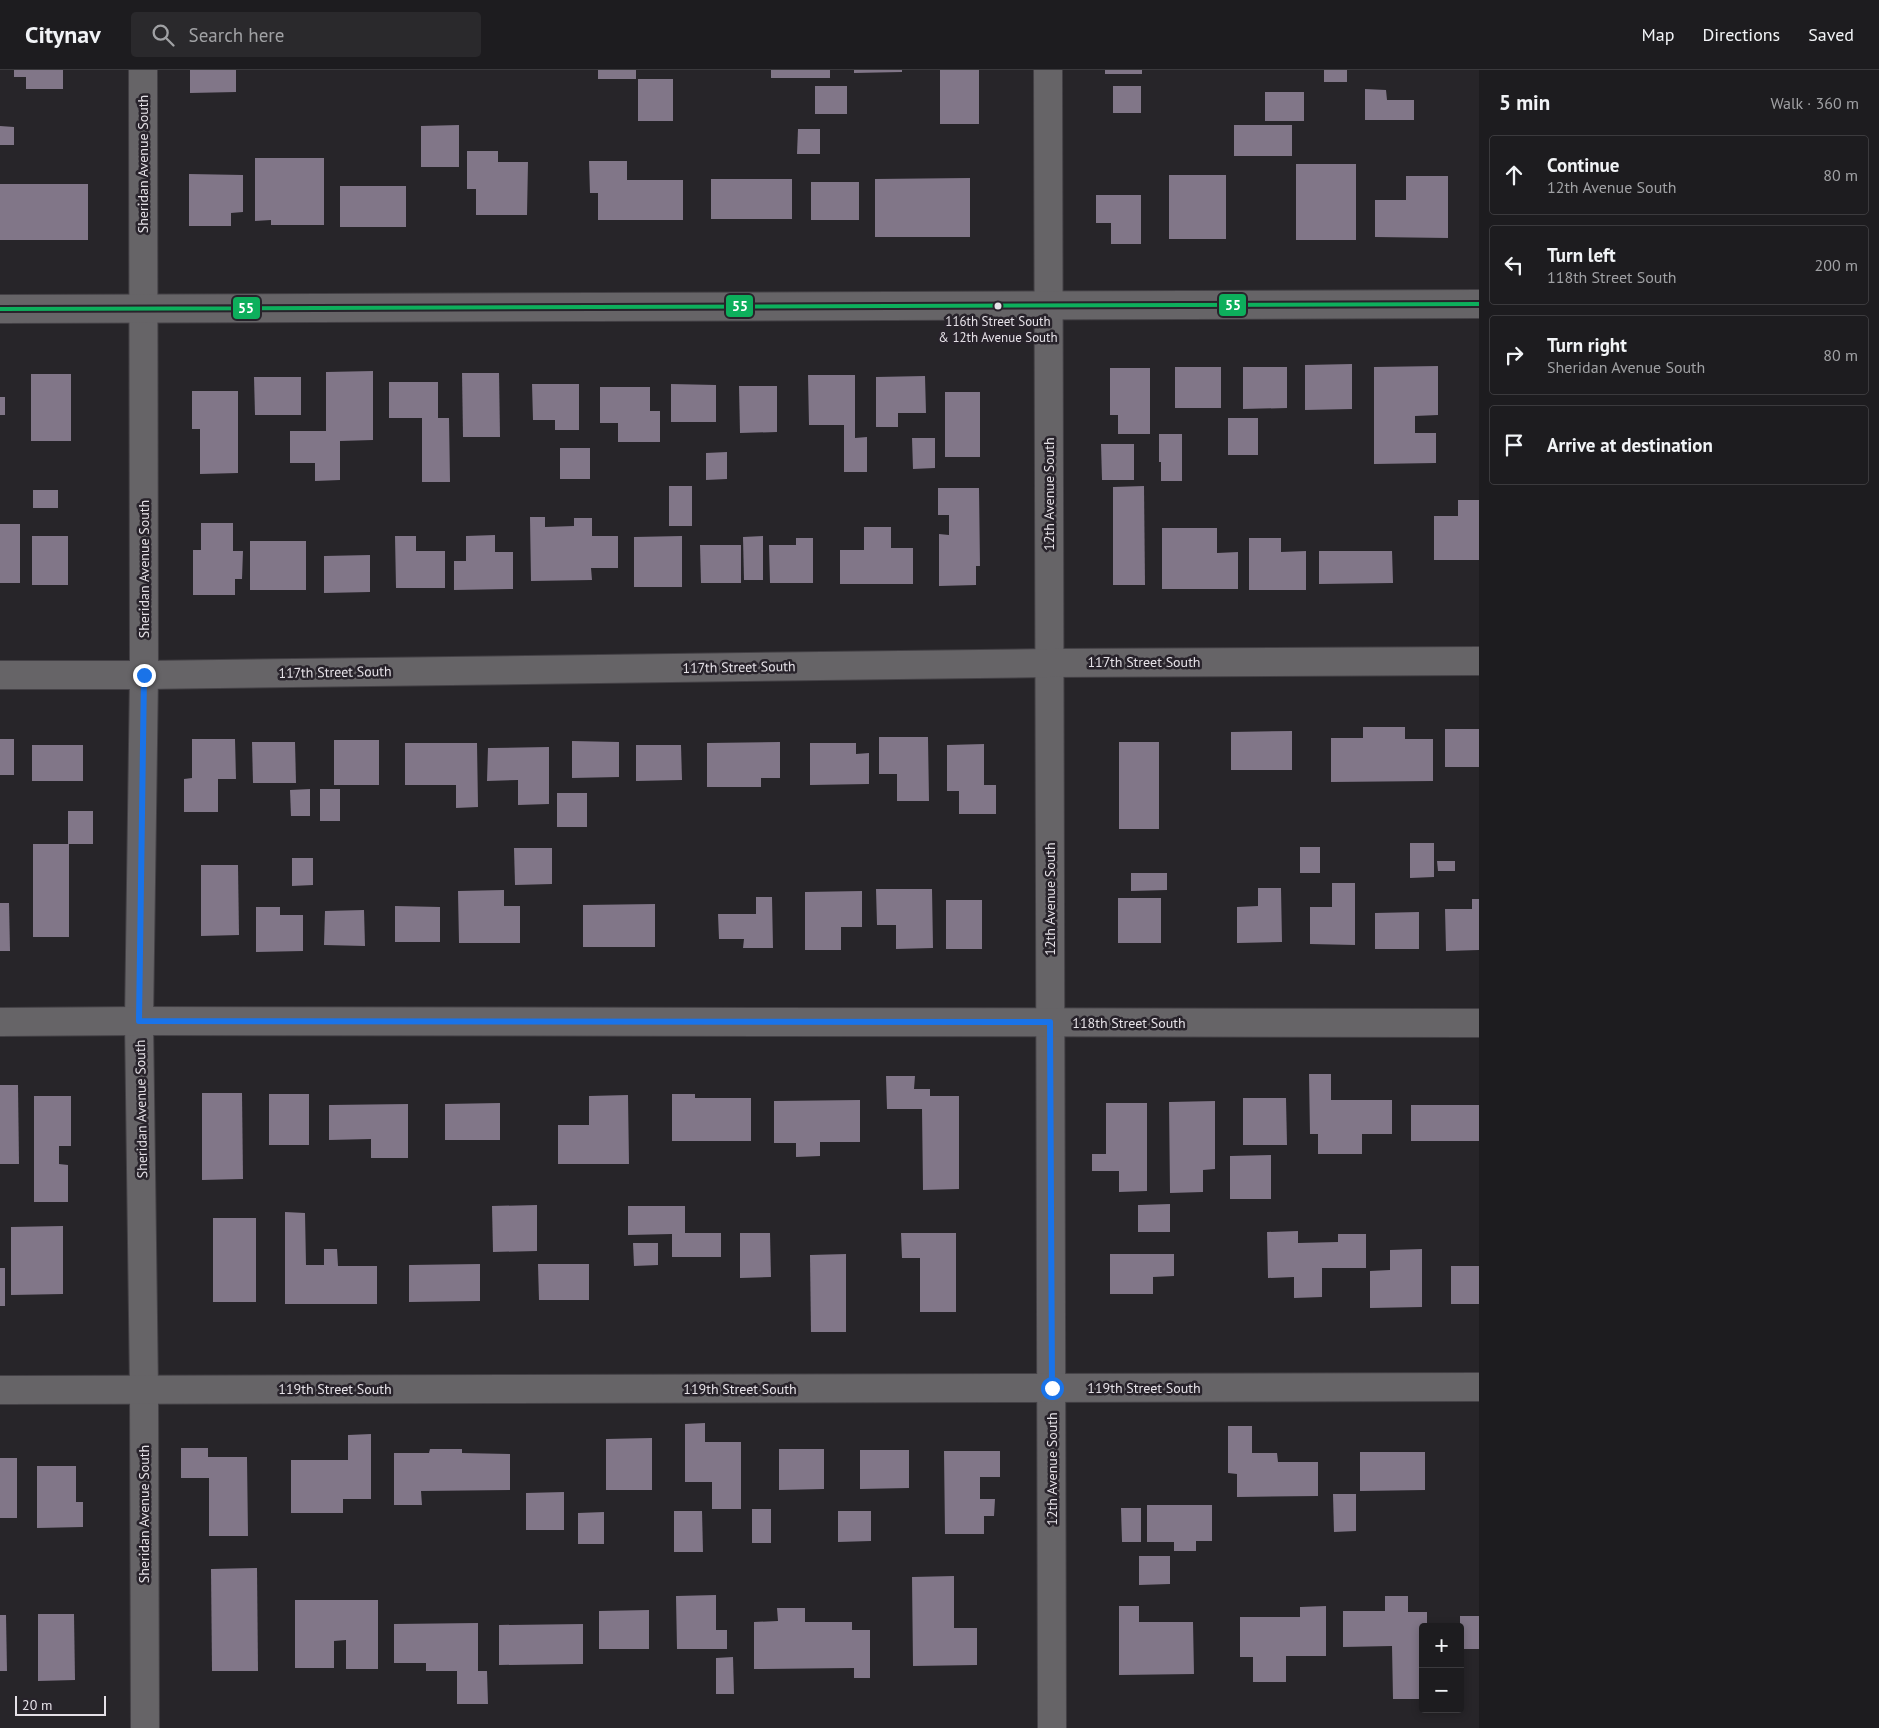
<!DOCTYPE html>
<html lang="en">
<head>
<meta charset="utf-8">
<style>
	:root { --surface:#1d1c1f; --page:#2a292c; --text:#f1f3f6; --muted:#a0a1a4; --line:#3b3a3d }
	body { margin:0; font-family:"PT Sans",sans-serif; background:var(--page); color:var(--text) }
	.controls { position:absolute; right:15px; bottom:15px; display:grid; overflow:hidden; border-radius:5px; box-shadow:0 2px 8px #0003 }
	.controls button { width:45px; height:45px; display:grid; place-items:center; padding:0; border:0; border-bottom:1px solid var(--line); background:var(--surface); color:var(--text); font:25px sans-serif }
	.scale { position:absolute; left:15px; bottom:12px; width:91px; box-sizing:border-box; padding-left:5px; border:2px solid #e5e1e7; border-top:0; font-size:14px; line-height:18px; white-space:nowrap; color:#e5e1e7; -webkit-text-stroke:4px #28232b; paint-order:stroke }
	.stop { position:absolute; width:15px; height:15px; margin:-11px; border:4px solid #1a73e8; border-radius:50%; background:#fff }
	.stop.end { background:#1a73e8; border-color:#fff; box-shadow:0 1px 5px #0008 }
	.list { margin:0; padding:0; list-style:none }
	h2 { display:flex; justify-content:space-between; align-items:center; height:65px; margin:0; padding:0 20px; font-size:21px }
	h2 small { font-size:16px; font-weight:400; color:var(--muted) }
	.list li { display:grid; grid-template-columns:32px 1fr auto; gap:15px; align-items:center; box-sizing:border-box; height:80px; margin:0 10px 10px; padding:0 10px; border:1px solid var(--line); border-radius:5px }
	.list b { display:block; font-size:19px; white-space:nowrap }
	.list p { margin:0; font-size:16px; white-space:nowrap; color:var(--muted) }
	.list em { font-size:16px; font-style:normal; color:var(--muted) }
	.icon { flex:none; width:28px; height:28px; fill:none; stroke:currentColor; stroke-width:2; stroke-linecap:round; stroke-linejoin:round }
	.map { position:relative; flex:none; width:1479px; height:1658px; overflow:hidden }
	header { display:flex; align-items:center; gap:30px; box-sizing:border-box; height:70px; padding:0 25px; background:var(--surface); border-bottom:1px solid var(--line) }
	header strong { font-size:24px }
	nav { display:flex; gap:28px; margin-inline-start:auto; font-size:18px }
	.search { width:350px; height:45px; background:var(--page); display:flex; align-items:center; gap:12px; box-sizing:border-box; padding:0 18px; border-radius:5px; color:var(--muted); font-size:19px }
	main { display:flex }
	aside { flex:1; background:var(--surface) }
	.map>svg:first-child { display:block }
</style>
</head>
<body>
<header>
<strong>Citynav</strong>
<div class="search"><svg class="icon" aria-label="search" viewBox="0 0 24 24"><circle cx="10" cy="10" r="6"/><path d="M15 15l6 6"/></svg>Search here</div>
<nav><a>Map</a><a>Directions</a><a>Saved</a></nav>
</header>
<main>
<div class="map">
<svg width="1479" height="1658" viewBox="0 0 1479 1658">
	<rect width="100%" height="100%" fill="#272529"/>
	<!-- building -->
	<g fill="#817688">
		<path d="M14 0H63V19H26V7H14Z"/>
		<path d="M190 0H236V22L190 23Z"/>
		<rect x="598" y="0" width="38" height="9"/>
		<rect x="771" y="0" width="59" height="8"/>
		<path d="M854 0H902V2L854 3Z"/>
		<rect x="940" y="0" width="39" height="54"/>
		<rect x="1105" y="0" width="37" height="4"/>
		<rect x="1324" y="0" width="23" height="12"/>
		<rect x="638" y="9" width="35" height="42"/>
		<rect x="815" y="16" width="32" height="28"/>
		<rect x="1113" y="16" width="28" height="27"/>
		<path d="M1365 19 1386 20 1387 30H1414V50H1365Z"/>
		<rect x="1265" y="22" width="39" height="29"/>
		<path d="M459 55V97H421V56Z"/>
		<rect x="1234" y="55" width="58" height="31"/>
		<path d="M0 56 14 57V75H0Z"/>
		<path d="M798 59H820V84H797Z"/>
		<path d="M467 81H498V92H528L527 145H476V119H467Z"/>
		<path d="M255 88H324V155H271V150L255 151Z"/>
		<path d="M589 91H627V110H683V150H598V123H590Z"/>
		<rect x="1296" y="94" width="60" height="76"/>
		<path d="M189 104 243 105V142L231 143V156H189Z"/>
		<rect x="1169" y="105" width="57" height="64"/>
		<path d="M1406 106H1448V168L1375 167V130H1406Z"/>
		<path d="M970 108V167H875V109Z"/>
		<rect x="711" y="109" width="81" height="40"/>
		<rect x="811" y="112" width="48" height="38"/>
		<rect x="0" y="114" width="88" height="56"/>
		<rect x="340" y="116" width="66" height="41"/>
		<path d="M1096 125H1141V174H1111V153H1096Z"/>
		<path d="M1352 294V339L1305 340V295Z"/>
		<path d="M1438 296V345L1415 346V363H1436V393L1374 394V297Z"/>
		<rect x="1175" y="297" width="46" height="41"/>
		<path d="M1243 297H1287V338L1243 339Z"/>
		<path d="M1110 298H1150V364H1118V345H1110Z"/>
		<path d="M373 301V370L340 371V410L315 411V393H290V361H326V302Z"/>
		<path d="M462 303H499L500 367H463Z"/>
		<rect x="31" y="304" width="40" height="67"/>
		<path d="M808 305H855V368L867 367V402H844V355H809Z"/>
		<path d="M925 306 926 343H898V357H876V307Z"/>
		<path d="M254 307H301V345H255Z"/>
		<path d="M389 312H438V348H449L450 412H422V348H389Z"/>
		<path d="M532 314H579V360H555V350H533Z"/>
		<path d="M671 314 716 315V352H671Z"/>
		<path d="M739 316H777V362L740 363Z"/>
		<path d="M600 317H650V341H660V372H618V353H600Z"/>
		<path d="M192 321H238V403L200 404V359H192Z"/>
		<rect x="945" y="322" width="35" height="65"/>
		<rect x="0" y="327" width="5" height="18"/>
		<rect x="1228" y="348" width="30" height="37"/>
		<path d="M1159 364H1182V411H1161V392H1159Z"/>
		<path d="M912 368H935V398L913 399Z"/>
		<path d="M1101 374H1134V410H1102Z"/>
		<rect x="560" y="378" width="30" height="31"/>
		<path d="M727 382V409L706 410V383Z"/>
		<rect x="669" y="416" width="23" height="40"/>
		<path d="M1144 416 1145 515H1113V417Z"/>
		<path d="M938 418H979L980 496H976V515L939 516V464L949 465V445H938Z"/>
		<rect x="33" y="420" width="25" height="18"/>
		<path d="M1458 430H1479V490H1434V446H1458Z"/>
		<path d="M530 447H545V457L574 456V448H592V466H618V498H591L592 510 531 511Z"/>
		<path d="M201 453H233V481H243L242 509H235V525H193V480H201Z"/>
		<rect x="0" y="454" width="20" height="59"/>
		<path d="M864 457H891V478H913V514H840V480H864Z"/>
		<path d="M1162 458H1217V483L1238 482V519H1162Z"/>
		<path d="M495 465V482H513V519L454 520V491H466V466Z"/>
		<rect x="32" y="466" width="36" height="49"/>
		<path d="M395 466H416V481H445V518H396Z"/>
		<path d="M682 466V517H634V467Z"/>
		<path d="M763 466V510H744L743 467Z"/>
		<path d="M796 468H813V513H770L769 475H796Z"/>
		<path d="M1249 468H1281V482L1306 481V520H1249Z"/>
		<rect x="250" y="471" width="56" height="49"/>
		<path d="M700 475H741V513H701Z"/>
		<path d="M1319 481H1392L1393 513 1319 514Z"/>
		<path d="M370 485V522L324 523V486Z"/>
		<path d="M1363 657H1405V669H1433V711L1331 712V668H1363Z"/>
		<rect x="1445" y="659" width="34" height="38"/>
		<path d="M1292 661V700H1231V662Z"/>
		<path d="M879 667H928L929 731H897V704H879Z"/>
		<rect x="0" y="669" width="14" height="36"/>
		<path d="M192 669H235L236 709H218V742H184V709L192 708Z"/>
		<rect x="334" y="670" width="45" height="45"/>
		<path d="M572 671 619 672V707L572 708Z"/>
		<path d="M252 672H295L296 713H253Z"/>
		<path d="M780 672V708H761V717H707V673Z"/>
		<rect x="1119" y="672" width="40" height="87"/>
		<path d="M405 673H477L478 737 456 738V715H405Z"/>
		<path d="M810 673H856V684L869 683V714L810 715Z"/>
		<path d="M984 674V715H996V744H959V721H947V675Z"/>
		<rect x="32" y="675" width="51" height="36"/>
		<path d="M636 675H681L682 710 636 711Z"/>
		<path d="M549 677V734L518 735V710L487 711 488 678Z"/>
		<path d="M310 719V746H291L290 720Z"/>
		<rect x="320" y="719" width="20" height="32"/>
		<rect x="557" y="723" width="30" height="34"/>
		<rect x="68" y="741" width="25" height="33"/>
		<path d="M1410 773H1434V807L1410 808Z"/>
		<rect x="33" y="774" width="36" height="93"/>
		<rect x="1300" y="777" width="20" height="26"/>
		<path d="M514 778H552V814L515 815Z"/>
		<path d="M292 788H313V815L292 816Z"/>
		<path d="M1437 791H1455V801H1438Z"/>
		<path d="M201 795H238L239 865 201 866Z"/>
		<path d="M1131 803H1167V820L1131 821Z"/>
		<path d="M1332 813H1355V875L1310 874V837H1332Z"/>
		<path d="M1258 818H1281L1282 872 1237 873V837L1258 836Z"/>
		<path d="M876 819H932L933 878 896 879V855H877Z"/>
		<path d="M504 820V836H520V873H459L458 821Z"/>
		<path d="M862 821V857H841V880H805V822Z"/>
		<path d="M756 827H772L773 878H743L744 869H719L718 844H756Z"/>
		<rect x="1118" y="828" width="43" height="45"/>
		<path d="M1472 829H1479V880L1446 881 1445 839H1472Z"/>
		<rect x="946" y="830" width="36" height="49"/>
		<path d="M0 833H9L10 881H0Z"/>
		<path d="M655 834V877H583V835Z"/>
		<path d="M395 836 440 837V872H395Z"/>
		<path d="M256 837H280V845H303V881L256 882Z"/>
		<path d="M364 840 365 876 324 875 325 841Z"/>
		<path d="M1419 842V879H1375V843Z"/>
		<path d="M1309 1004H1331V1030H1392V1064H1362V1084H1318V1064H1310Z"/>
		<path d="M886 1006H915L914 1019H930V1026H959V1119L923 1120 922 1039H887Z"/>
		<path d="M0 1015H18L19 1094H0Z"/>
		<path d="M202 1023H242L243 1109 202 1110Z"/>
		<rect x="269" y="1024" width="40" height="51"/>
		<path d="M672 1024H695V1028H751V1071H672Z"/>
		<path d="M628 1025 629 1094H558V1055H589V1026Z"/>
		<path d="M34 1026H71V1076H59V1094L68 1095V1132H34Z"/>
		<path d="M1243 1028H1286L1287 1075H1243Z"/>
		<path d="M860 1030V1072H820V1086L796 1087V1073H774V1031Z"/>
		<path d="M1215 1031V1099L1203 1100V1122L1170 1123 1169 1032Z"/>
		<path d="M500 1033V1070H445V1034Z"/>
		<path d="M1106 1033H1147V1121L1119 1122V1101H1092V1084H1106Z"/>
		<path d="M408 1034V1088H371V1069L329 1070V1035Z"/>
		<rect x="1411" y="1035" width="68" height="36"/>
		<path d="M1271 1085V1129H1230V1086Z"/>
		<path d="M1170 1134V1162H1138V1135Z"/>
		<path d="M537 1135V1181L493 1182 492 1136Z"/>
		<path d="M628 1136H685V1163H721V1187H672V1164L628 1165Z"/>
		<path d="M285 1142 305 1143 306 1195H324V1179H337L338 1196H377V1234H285Z"/>
		<rect x="213" y="1148" width="43" height="84"/>
		<path d="M63 1156V1224L11 1225V1157Z"/>
		<path d="M1298 1161V1173L1338 1172V1164H1366V1198H1322V1227L1294 1228V1207L1268 1208 1267 1162Z"/>
		<path d="M740 1163H770L771 1207 740 1208Z"/>
		<path d="M901 1163H956V1242H920V1188H902Z"/>
		<path d="M633 1173H658V1195L634 1196Z"/>
		<path d="M1422 1179V1237L1370 1238V1201L1390 1200V1180Z"/>
		<path d="M846 1184V1262H811L810 1185Z"/>
		<path d="M1110 1184H1174V1206L1153 1207V1224H1110Z"/>
		<path d="M480 1194V1231L409 1232V1195Z"/>
		<path d="M538 1194H589V1230H539Z"/>
		<rect x="1451" y="1196" width="28" height="38"/>
		<rect x="0" y="1198" width="5" height="38"/>
		<path d="M705 1353V1372H741V1439H712V1412H685V1354Z"/>
		<path d="M1228 1356H1252V1383H1277L1278 1392H1318V1426L1237 1427V1404L1228 1403Z"/>
		<path d="M371 1364V1429H343V1443H291V1390H348V1365Z"/>
		<path d="M652 1368V1420H606V1369Z"/>
		<path d="M181 1378H208V1387H247L248 1466H209V1408H181Z"/>
		<path d="M430 1379H462V1383L510 1384V1420L421 1421 422 1435H394V1383H429Z"/>
		<path d="M779 1379H824V1419L779 1420Z"/>
		<path d="M860 1380H909V1418L860 1419Z"/>
		<path d="M944 1381H1000V1407H980V1429H995L994 1446H984V1464H945Z"/>
		<path d="M1360 1382H1425V1420L1360 1421Z"/>
		<rect x="0" y="1388" width="17" height="60"/>
		<path d="M37 1396H76V1432H83V1457L37 1458Z"/>
		<path d="M564 1422V1460H526V1423Z"/>
		<path d="M1333 1424H1356V1461L1334 1462Z"/>
		<path d="M1147 1435H1212V1471H1196V1481H1174V1472H1147Z"/>
		<path d="M1121 1438H1141V1472H1122Z"/>
		<rect x="752" y="1439" width="19" height="34"/>
		<path d="M674 1441H702L703 1482H674Z"/>
		<path d="M838 1441H871V1471L838 1472Z"/>
		<path d="M604 1442V1474H578V1443Z"/>
		<path d="M1139 1486H1170V1514L1139 1515Z"/>
		<path d="M257 1498 258 1601H212L211 1499Z"/>
		<path d="M954 1506V1558H977V1595L913 1596 912 1507Z"/>
		<path d="M716 1525V1560H727V1579H677L676 1526Z"/>
		<path d="M1385 1526H1408V1542H1427V1557H1423V1629H1393L1392 1576 1343 1577V1541H1385Z"/>
		<path d="M295 1530H378V1599H346V1570L334 1571V1598H295Z"/>
		<path d="M1119 1536H1139V1552H1193L1194 1604 1119 1605Z"/>
		<path d="M1326 1536V1586H1286V1612H1253V1587H1240V1547H1300V1537Z"/>
		<path d="M777 1538H805V1552H852V1560H870V1608H854V1598L754 1599V1552L778 1551Z"/>
		<path d="M649 1540V1579H599V1541Z"/>
		<path d="M38 1544H74L75 1610 38 1611Z"/>
		<path d="M0 1545H6L7 1601H0Z"/>
		<rect x="1460" y="1546" width="19" height="33"/>
		<path d="M478 1553V1601H487L488 1634H457V1601H426V1593H394V1554Z"/>
		<path d="M583 1554V1594L499 1595V1555Z"/>
		<path d="M733 1587 734 1624H716V1588Z"/>
	</g>
	<g fill="none" stroke-linecap="round" stroke-linejoin="round">
		<!-- minor casing -->
		<g stroke="#434045" stroke-width="30">
			<g id="minor">
				<path d="M143 0 144 605 139 951 144 1320 145 1658"/>
				<path d="M1048 0 1052 1658"/>
				<path d="M0 239 1479 234"/>
				<path d="M0 605H144L1049 593 1479 591"/>
				<path d="M0 952 139 951 1479 953"/>
				<path d="M0 1320 1479 1317"/>
			</g>
		</g>
		<!-- minor -->
		<use href="#minor" stroke="#666467" stroke-width="28"/>
		<!-- bus-1 casing -->
		<g stroke="#28232b" stroke-width="8">
			<path id="bus-1" d="M0 239 1479 234"/>
		</g>
		<!-- bus-1 -->
		<use href="#bus-1" stroke="#0daf5c" stroke-width="4"/>
	</g>
	<g fill="none" stroke-linecap="round" stroke-linejoin="round">
		<!-- route -->
		<path stroke="#1a73e8" stroke-width="6" d="M144 605 139 951 1050 952 1052 1318"/>
	</g>
	<!-- markers -->
	<circle fill="#e5e1e7" stroke="#28232b" stroke-width="2" cx="998" cy="236" r="4.5"/>
	<g text-anchor="middle" dominant-baseline="central" stroke-width="5" stroke-linejoin="round" paint-order="stroke">
		<!-- bus labels -->
		<g font-size="13" fill="#e5e1e7" stroke="#28232b">
			<text x="998" y="251">116th Street South<tspan x="998" dy="16">&amp; 12th Avenue South</tspan></text>
		</g>
		<!-- street labels -->
		<g font-size="14" fill="#e5e1e7" stroke="#28232b">
			<text transform="translate(143 94) rotate(-90)">Sheridan Avenue South</text>
			<text transform="translate(1049 424) rotate(-90)">12th Avenue South</text>
			<text transform="translate(144 499) rotate(-90)">Sheridan Avenue South</text>
			<text x="1144" y="592">117th Street South</text>
			<text transform="translate(739 597) rotate(-1)">117th Street South</text>
			<text transform="translate(335 602) rotate(-1)">117th Street South</text>
			<text transform="translate(1050 829) rotate(-90)">12th Avenue South</text>
			<text x="1129" y="953">118th Street South</text>
			<text transform="translate(141 1039) rotate(-91)">Sheridan Avenue South</text>
			<text x="1144" y="1318">119th Street South</text>
			<text x="335" y="1319">119th Street South</text>
			<text x="740" y="1319">119th Street South</text>
			<text transform="translate(1052 1399) rotate(-90)">12th Avenue South</text>
			<text transform="translate(144 1444) rotate(-90)">Sheridan Avenue South</text>
		</g>
	</g>
	<g stroke="#28232b" stroke-width="2">
		<rect x="1218" y="223" width="29" height="24" rx="5" fill="#0daf5c"/>
		<rect x="725" y="224" width="29" height="24" rx="5" fill="#0daf5c"/>
		<rect x="232" y="226" width="29" height="24" rx="5" fill="#0daf5c"/>
	</g>
	<g font-size="14" text-anchor="middle" font-weight="bold" fill="#fff">
		<text x="1233" y="240">55</text>
		<text x="740" y="241">55</text>
		<text x="246" y="243">55</text>
	</g>
</svg>
<div class="controls">
<button>+</button>
<button>−</button>
</div>
<div class="scale">20 m</div>
<div class="stop" style="left:1052px;top:1318px"></div>
<div class="stop end" style="left:144px;top:605px"></div>
</div>
<aside>
<h2>5 min<small>Walk · 360 m</small></h2>
<ul class="list">
<li><svg class="icon" aria-label="ahead" viewBox="0 0 24 24"><path d="M12 20V5M6 11l6-6 6 6"/></svg><div><b>Continue</b><p>12th Avenue South</p></div><em>80 m</em></li>
<li><svg class="icon" aria-label="left" viewBox="0 0 24 24"><path d="M17 20v-9H6M10 6l-5 5 5 5"/></svg><div><b>Turn left</b><p>118th Street South</p></div><em>200 m</em></li>
<li><svg class="icon" aria-label="right" viewBox="0 0 24 24"><path d="M7 20v-9h11M14 6l5 5-5 5"/></svg><div><b>Turn right</b><p>Sheridan Avenue South</p></div><em>80 m</em></li>
<li><svg class="icon" aria-label="arrive" viewBox="0 0 24 24"><path d="M6 21V4h12l-3 4 3 4H6"/></svg><div><b>Arrive at destination</b></div></li>
</ul>
</aside>
</main>
</body>
</html>
